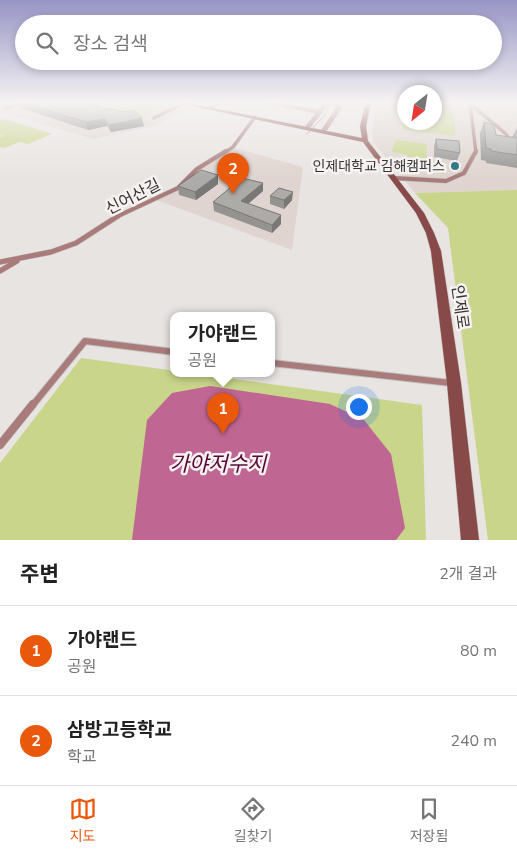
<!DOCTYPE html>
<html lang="ko">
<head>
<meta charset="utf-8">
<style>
	:root { --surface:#fff; --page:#f2f2f2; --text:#222; --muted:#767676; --line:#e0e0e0; --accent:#ea580c }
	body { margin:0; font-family:"Nunito Sans","Noto Sans KR",sans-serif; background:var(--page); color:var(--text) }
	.compass { position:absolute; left:397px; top:85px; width:45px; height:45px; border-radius:50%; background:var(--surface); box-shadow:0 2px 8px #0003; rotate:210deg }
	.you { position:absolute; left:358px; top:406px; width:18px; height:18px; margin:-12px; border:4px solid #fff; border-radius:50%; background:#1a73e8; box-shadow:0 0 0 8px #1a73e833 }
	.badge { display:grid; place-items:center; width:32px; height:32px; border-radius:50%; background:var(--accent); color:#fff; font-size:16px; font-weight:700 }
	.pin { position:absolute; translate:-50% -41px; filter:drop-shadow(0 1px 2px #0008) }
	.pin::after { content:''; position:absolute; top:26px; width:18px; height:15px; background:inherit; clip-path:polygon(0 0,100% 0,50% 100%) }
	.popup { position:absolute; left:170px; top:312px; width:105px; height:65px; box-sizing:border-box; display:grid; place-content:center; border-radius:10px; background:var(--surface); filter:drop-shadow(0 1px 4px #0005); font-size:16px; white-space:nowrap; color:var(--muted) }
	.popup b { font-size:19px; color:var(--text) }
	.popup::after { content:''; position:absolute; left:50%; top:100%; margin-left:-10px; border:10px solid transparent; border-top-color:var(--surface) }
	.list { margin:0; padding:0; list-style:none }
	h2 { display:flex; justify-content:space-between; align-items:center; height:65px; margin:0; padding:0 20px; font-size:21px }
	h2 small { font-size:16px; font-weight:400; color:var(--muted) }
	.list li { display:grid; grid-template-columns:32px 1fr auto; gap:15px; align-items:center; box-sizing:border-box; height:90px; padding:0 20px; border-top:1px solid var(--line) }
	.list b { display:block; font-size:19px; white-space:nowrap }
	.list p { margin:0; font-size:16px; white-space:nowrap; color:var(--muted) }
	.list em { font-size:16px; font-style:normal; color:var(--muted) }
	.icon { flex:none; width:28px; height:28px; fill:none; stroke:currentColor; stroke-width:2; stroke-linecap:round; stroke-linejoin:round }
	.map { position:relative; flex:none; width:517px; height:540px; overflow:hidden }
	.search { position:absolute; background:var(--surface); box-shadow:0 2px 8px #0003; left:15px; right:15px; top:15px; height:55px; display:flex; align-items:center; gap:12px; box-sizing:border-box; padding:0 18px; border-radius:28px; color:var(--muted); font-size:19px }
	.sheet { height:245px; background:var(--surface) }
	nav { display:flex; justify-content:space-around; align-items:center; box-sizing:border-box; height:70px; border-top:1px solid var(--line); background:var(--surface); font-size:14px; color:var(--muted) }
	nav a { display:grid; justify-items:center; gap:2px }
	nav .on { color:var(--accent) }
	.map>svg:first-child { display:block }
</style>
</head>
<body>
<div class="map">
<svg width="517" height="540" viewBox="0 0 517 540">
	<rect width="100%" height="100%" fill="#e8e4e2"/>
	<!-- built -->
	<g fill="#dfd4cf">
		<path d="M0 102H161L188 107 154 126 94 139 0 112Z"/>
		<path d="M376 102H404V122H434L435 102H517V190L415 193 374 143 372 130Z"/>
		<path d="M235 148 303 167 292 250 154 199 179 188 204 166Z"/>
	</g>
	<!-- green -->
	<g fill="#c9d58a">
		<path d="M120 102H142L164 106 143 117 105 108Z"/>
		<path d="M435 106 454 109 455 136 402 129 404 116V122H434Z"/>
		<path d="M5 119 52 134 28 144 20 142 4 148 0 147V137L3 136 0 135V121Z"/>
		<path d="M395 140 427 144 426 161 443 163 444 174 406 168 408 155 392 152Z"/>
		<path d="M517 190V540H488L448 228 415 193Z"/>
		<path d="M81 358 422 405 426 540H0V463Z"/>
	</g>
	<!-- water -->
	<path fill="#bf6692" d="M210 386 330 404 364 420 391 454 405 528 396 540H132L147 420 172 393Z"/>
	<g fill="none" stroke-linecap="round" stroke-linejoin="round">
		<!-- stream -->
		<path stroke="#bf6692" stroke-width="1" d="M307 134 325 115 330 102"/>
		<!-- lane-far4 casing -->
		<g stroke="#c4c1bf" stroke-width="4">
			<g id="lane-far4">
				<path d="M468 102 506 134 511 142"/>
				<path d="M470 103 476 153"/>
				<path d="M6 108 23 102"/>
				<path d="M154 118 184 103"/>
				<path d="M224 153 233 147 255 117"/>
			</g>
		</g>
		<!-- lane-far3 casing -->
		<g stroke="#c4c1bf" stroke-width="5">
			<g id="lane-far3">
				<path d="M393 178 446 181 464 173 476 151"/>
				<path d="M116 217 178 188 197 169 226 151"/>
			</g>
		</g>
		<!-- lane-far2 casing -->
		<g stroke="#c4c1bf" stroke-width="6">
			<g id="lane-far2">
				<path d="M0 262 51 252 76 243 118 216"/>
				<path d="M0 271 17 261"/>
			</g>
		</g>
		<!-- lane-far1 casing -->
		<g stroke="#c4c1bf" stroke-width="8">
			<g id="lane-far1">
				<path d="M272 363 451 383"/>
				<path d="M32 406 85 341 174 352"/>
			</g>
		</g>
		<!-- lane casing -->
		<g stroke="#c4c1bf" stroke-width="9">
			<path id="lane" d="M0 445 33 404"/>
		</g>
		<!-- street casing -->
		<g stroke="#c4c1bf" stroke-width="1">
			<g id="street">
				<path d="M218 102H224L211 109 206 108Z"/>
				<path d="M263 102H271L318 110 322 105 321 102H325L328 105 309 129 307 130 304 128 316 113 265 104Z"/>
				<path d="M334 102H339L342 108 325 133H321L320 132 336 108Z"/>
				<path d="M358 102 372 103 369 105 358 103Z"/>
			</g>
		</g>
		<!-- secondary casing -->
		<g stroke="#c4c1bf" stroke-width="1">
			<path id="secondary" d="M174 102H182L362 138 360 126 366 102H371L366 126 368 141 424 213 434 233 441 251 461 383 479 540H461L447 383 431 251 426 233 416 213 363 142Z"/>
		</g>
		<!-- lane-far4 -->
		<use href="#lane-far4" stroke="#a97c7b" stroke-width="3"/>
		<!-- lane-far3 -->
		<use href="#lane-far3" stroke="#a97c7b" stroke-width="4"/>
		<!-- lane-far2 -->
		<use href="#lane-far2" stroke="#a97c7b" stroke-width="5"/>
		<!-- lane-far1 -->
		<use href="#lane-far1" stroke="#a97c7b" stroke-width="6"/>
		<!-- lane -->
		<use href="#lane" stroke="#a97c7b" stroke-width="8"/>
		<!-- street -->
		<use href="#street" fill="#a97c7b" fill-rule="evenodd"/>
		<!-- secondary -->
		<use href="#secondary" fill="#884a49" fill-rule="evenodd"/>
	</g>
	<!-- wall -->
	<g fill="#949390">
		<path d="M18 102H105L96 106 144 126 111 132 107 126 88 130 20 108Z"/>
		<path d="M484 122 496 135 512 137 517 127V168L486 163V161L481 160 480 133Z"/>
		<path d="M436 139 460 153 457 161 434 157V146Z"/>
		<path d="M218 184 196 200 179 195 178 186Z"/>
		<path d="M263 191 248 204 281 215V224L272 233 214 211 213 202Z"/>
		<path d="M270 196 292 200 284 209 270 204Z"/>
	</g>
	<!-- shaded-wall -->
	<g fill="#787876">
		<path d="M87 102H105L85 110 83 103Z"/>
		<path d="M142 118 144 126 111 132 109 125Z"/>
		<path d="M105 119 107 126 88 130 86 122Z"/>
		<path d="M218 175V184L196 200 195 192Z"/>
		<path d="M263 183V191L241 210V201Z"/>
		<path d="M293 192 292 200 284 209V200Z"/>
		<path d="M281 215V224L272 233V225Z"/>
	</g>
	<!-- building -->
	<g fill="#acaba8" stroke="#787876">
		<path d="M19 102H87L83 103 125 112 135 110 142 118 109 125 105 119 86 122Z"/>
		<path d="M484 122 494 125 496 135 517 138V155L491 151V149L486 148Z"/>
		<path d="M436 139 459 141 460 153 437 149Z"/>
		<path d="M201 170 218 175 195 192 178 186Z"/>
		<path d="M242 178 263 183 241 201 281 215 272 225 213 202Z"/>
		<path d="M279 188 293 192 284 200 270 196Z"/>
	</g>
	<!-- sky -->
	<linearGradient id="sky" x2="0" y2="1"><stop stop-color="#9795c6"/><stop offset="0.58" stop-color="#f5f3f2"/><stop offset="1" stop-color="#f5f3f2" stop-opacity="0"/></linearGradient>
	<rect width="517" height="177" fill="url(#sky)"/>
	<!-- markers -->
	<circle fill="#357b87" stroke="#f5f2f0" stroke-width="2" cx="455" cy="166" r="5"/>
	<g text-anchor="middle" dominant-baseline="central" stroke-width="5" stroke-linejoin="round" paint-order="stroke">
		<!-- far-poi labels -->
		<g font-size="14" fill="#363434" stroke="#f5f2f0" text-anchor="end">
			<text x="445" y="166">인제대학교 김해캠퍼스</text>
		</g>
		<!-- street labels -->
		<g font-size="16" fill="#363434" stroke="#f5f2f0">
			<text transform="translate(133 197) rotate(-27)">신어산길</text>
			<text transform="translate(460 307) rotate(82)">인제로</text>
		</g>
		<!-- near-water labels -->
		<g font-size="21" font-style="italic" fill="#590539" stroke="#f5f2f0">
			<text x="218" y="464">가야저수지</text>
		</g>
	</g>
</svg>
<svg class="compass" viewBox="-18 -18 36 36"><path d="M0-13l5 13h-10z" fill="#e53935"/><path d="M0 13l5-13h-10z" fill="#767676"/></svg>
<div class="you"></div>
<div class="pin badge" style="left:223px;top:434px">1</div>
<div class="popup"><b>가야랜드</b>공원</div>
<div class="pin badge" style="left:233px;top:194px">2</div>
<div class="search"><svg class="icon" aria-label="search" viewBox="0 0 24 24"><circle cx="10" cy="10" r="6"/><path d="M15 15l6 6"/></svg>장소 검색</div>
</div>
<section class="sheet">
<h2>주변<small>2개 결과</small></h2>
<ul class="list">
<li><span class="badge">1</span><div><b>가야랜드</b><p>공원</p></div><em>80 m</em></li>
<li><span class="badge">2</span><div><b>삼방고등학교</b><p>학교</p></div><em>240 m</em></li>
</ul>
</section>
<nav>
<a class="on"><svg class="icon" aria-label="map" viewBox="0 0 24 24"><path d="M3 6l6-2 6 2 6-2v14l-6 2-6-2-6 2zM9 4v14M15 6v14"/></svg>지도</a>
<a><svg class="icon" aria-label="directions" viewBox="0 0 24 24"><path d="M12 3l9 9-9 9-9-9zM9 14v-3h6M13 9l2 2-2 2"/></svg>길찾기</a>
<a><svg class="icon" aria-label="saved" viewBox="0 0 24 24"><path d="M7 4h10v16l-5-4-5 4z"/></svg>저장됨</a>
</nav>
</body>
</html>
